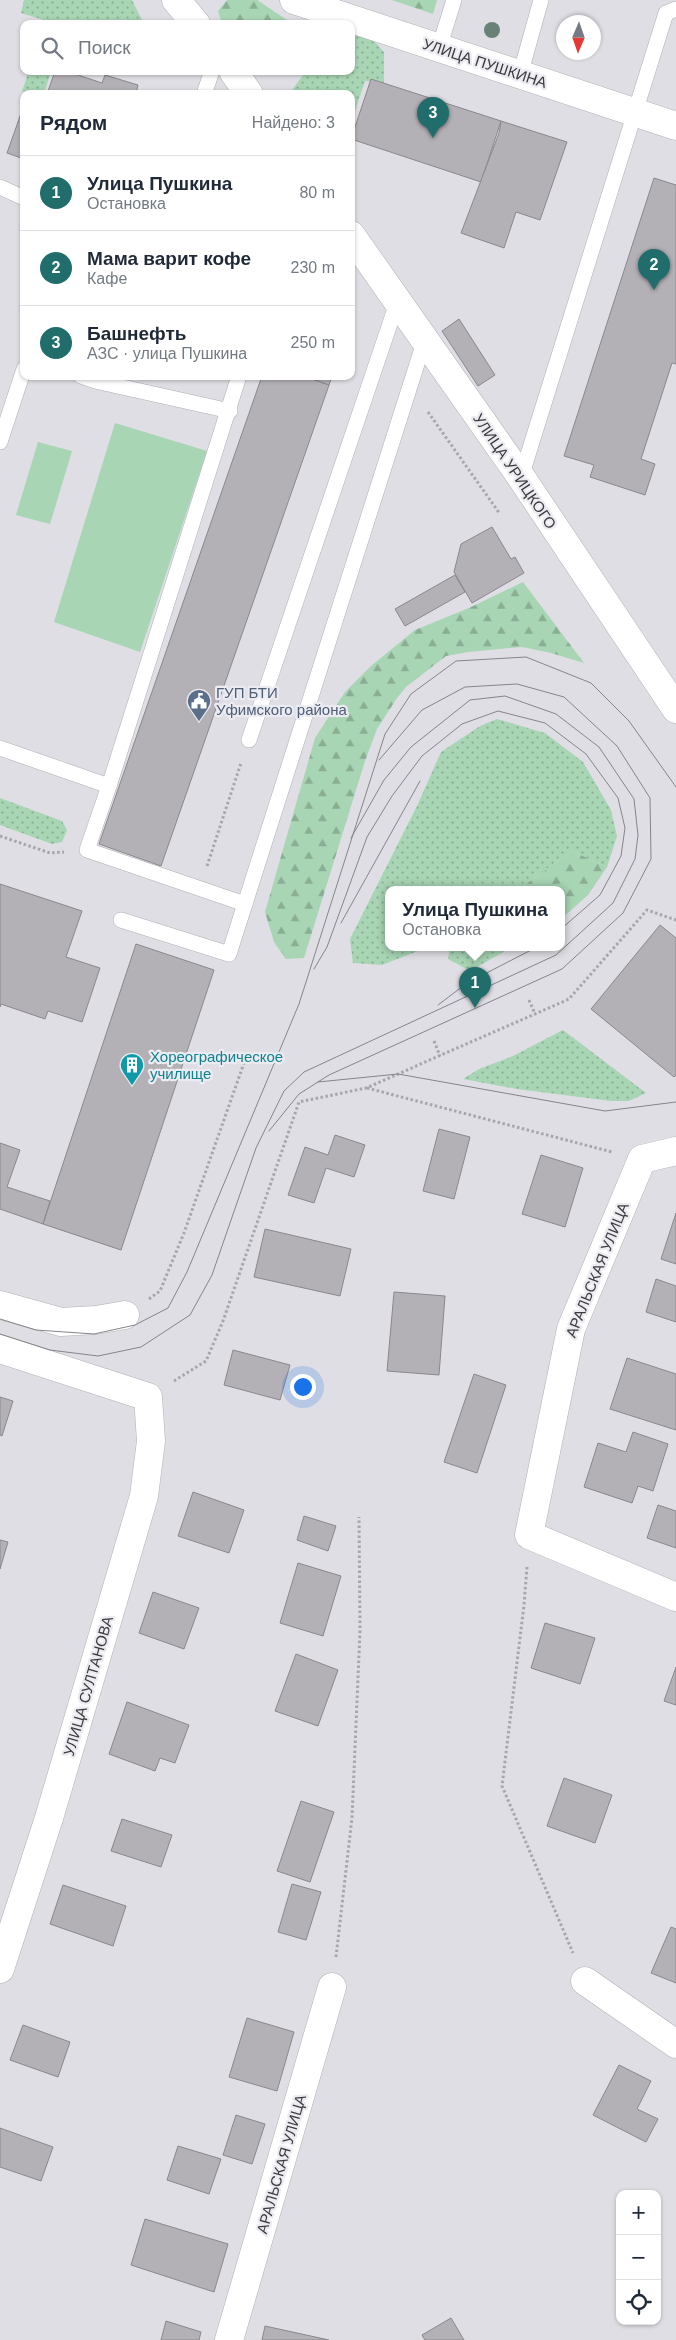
<!DOCTYPE html>
<html lang="ru">
<head>
<meta charset="utf-8">
<style>
	:root { --surface:#fff; --page:#f6f6f7; --text:#1f2937; --muted:#747a83; --line:#e0e1e3; --accent:#216d6c }
	body { margin:0; font-family:Helvetica,sans-serif; background:var(--page); color:var(--text) }
	.controls { position:absolute; right:15px; bottom:15px; display:grid; overflow:hidden; border-radius:10px; box-shadow:0 1px 4px #0004 }
	.controls button { width:45px; height:45px; display:grid; place-items:center; padding:0; border:0; border-bottom:1px solid var(--line); background:var(--surface); color:var(--text); font:25px sans-serif }
	.compass { position:absolute; left:556px; top:15px; width:45px; height:45px; border-radius:50%; background:var(--surface); box-shadow:0 1px 4px #0004; rotate:182deg }
	.you { position:absolute; left:302px; top:1386px; width:18px; height:18px; margin:-12px; border:4px solid #fff; border-radius:50%; background:#1a73e8; box-shadow:0 0 0 8px #1a73e833 }
	.badge { display:grid; place-items:center; width:32px; height:32px; border-radius:50%; background:var(--accent); color:#fff; font-size:16px; font-weight:700 }
	.pin { position:absolute; translate:-50% -41px; filter:drop-shadow(0 1px 2px #0008) }
	.pin::after { content:''; position:absolute; top:26px; width:18px; height:15px; background:inherit; clip-path:polygon(0 0,100% 0,50% 100%) }
	.popup { position:absolute; left:385px; top:886px; width:180px; height:65px; box-sizing:border-box; display:grid; place-content:center; border-radius:10px; background:var(--surface); filter:drop-shadow(0 1px 4px #0005); font-size:16px; white-space:nowrap; color:var(--muted) }
	.popup b { font-size:19px; color:var(--text) }
	.popup::after { content:''; position:absolute; left:50%; top:100%; margin-left:-10px; border:10px solid transparent; border-top-color:var(--surface) }
	.list { margin:0; padding:0; list-style:none }
	h2 { display:flex; justify-content:space-between; align-items:center; height:65px; margin:0; padding:0 20px; font-size:21px }
	h2 small { font-size:16px; font-weight:400; color:var(--muted) }
	.list li { display:grid; grid-template-columns:32px 1fr auto; gap:15px; align-items:center; box-sizing:border-box; height:75px; padding:0 20px; border-top:1px solid var(--line) }
	.list b { display:block; font-size:19px; white-space:nowrap }
	.list p { margin:0; font-size:16px; white-space:nowrap; color:var(--muted) }
	.list em { font-size:16px; font-style:normal; color:var(--muted) }
	.icon { flex:none; width:28px; height:28px; fill:none; stroke:currentColor; stroke-width:2; stroke-linecap:round; stroke-linejoin:round }
	.map { position:relative; flex:none; width:676px; height:2340px; overflow:hidden }
	.search { position:absolute; background:var(--surface); box-shadow:0 1px 4px #0004; left:20px; top:20px; width:335px; height:55px; display:flex; align-items:center; gap:12px; box-sizing:border-box; padding:0 18px; border-radius:10px; color:var(--muted); font-size:19px }
	.panel { position:absolute; background:var(--surface); box-shadow:0 1px 4px #0004; left:20px; top:90px; width:335px; height:290px; border-radius:10px }
	.map>svg:first-child { display:block }
</style>
</head>
<body>
<div class="map">
<svg width="676" height="2340" viewBox="0 0 676 2340">
	<defs>
		<pattern id="grass-dots" width="8" height="8" patternUnits="userSpaceOnUse" patternTransform="scale(1.25)"><rect width="8" height="8" fill="#a8d5b4"/><path d="M2 2h.1M6 6h.1" fill="none" stroke="#8aae94" stroke-width="1.8" stroke-linecap="round"/></pattern>
		<pattern id="forest-firs" width="22" height="20" patternUnits="userSpaceOnUse" patternTransform="scale(1.25)"><rect width="22" height="20" fill="#a8d5b4"/><path d="M5 1l3.5 6h-7zM16 11l3.5 6h-7z" fill="#8aae94"/></pattern>
	</defs>
	<rect width="100%" height="100%" fill="#dedee4"/>
	<!-- grass -->
	<g fill="url(#grass-dots)">
		<path d="M24 0H132L144 24H57L21 13Z"/>
		<path d="M351 35 372 39 384 52V83L365 81 351 123V94L290 93 306 71H351Z"/>
		<path d="M29 71H51L44 94H32L22 91Z"/>
		<path d="M497 719 545 733 583 762 611 810 617 836 607 867 572 851 519 889H389V947H424L423 949 382 965 353 963 350 939 418 804 441 752 480 726Z"/>
		<path d="M0 798 62 821 67 830 62 842 52 844 0 825Z"/>
		<path d="M450 947H501L505 951 470 971 448 959Z"/>
		<path d="M563 1030 646 1093 629 1101H611L517 1089 463 1079 479 1069 513 1056Z"/>
	</g>
	<!-- forest -->
	<g fill="url(#forest-firs)">
		<path d="M227 0H257L293 24H222L218 11Z"/>
		<path d="M392 0H437L433 14Z"/>
		<path d="M523 582 584 663 551 653 522 647 468 652 446 656 406 687 397 698 377 729 365 761 304 958 286 959 274 942 265 912 315 738 345 692 371 666 415 630 469 608Z"/>
		<path d="M572 851 607 867 588 895 561 919V889H519Z"/>
	</g>
	<!-- green -->
	<g fill="#a8d5b4">
		<path d="M115 423 207 451 140 652 54 622Z"/>
		<path d="M38 442 72 451 50 524 16 515Z"/>
	</g>
	<!-- building -->
	<g fill="#b4b1b6" stroke="#8a888d">
		<path d="M55 71H66L102 83 105 75 138 85 136 94H47Z"/>
		<path d="M371 79 501 121 481 182 351 139Z"/>
		<path d="M24 105V159L7 153Z"/>
		<path d="M501 121 567 142 540 220 516 212 504 248 461 233 499 133Z"/>
		<path d="M654 178 676 185V364L672 363 641 459 655 464 645 495 590 477 594 465 564 456Z"/>
		<path d="M459 319 495 375 478 386 442 331Z"/>
		<path d="M262 376H304L329 385 161 866 99 844Z"/>
		<path d="M304 376H332L329 385Z"/>
		<path d="M492 527 511 559 515 557 524 573 472 603 454 572 461 544Z"/>
		<path d="M455 575 465 592 405 626 395 609Z"/>
		<path d="M0 884 82 911 66 957 100 968 82 1022 48 1011 45 1019 1 1004 0 1007Z"/>
		<path d="M660 925 676 938V1075L674 1077 591 1009Z"/>
		<path d="M136 944 214 970 121 1250 43 1224Z"/>
		<path d="M439 1129 470 1137 454 1199 423 1191Z"/>
		<path d="M335 1135 365 1145 354 1177 326 1168 314 1203 288 1195 305 1147 328 1155Z"/>
		<path d="M0 1143 20 1150 7 1187 50 1201 43 1224 0 1209Z"/>
		<path d="M541 1155 583 1168 565 1227 522 1214Z"/>
		<path d="M676 1213V1264L661 1259Z"/>
		<path d="M265 1229 351 1249 340 1296 254 1277Z"/>
		<path d="M656 1279 676 1286V1322L646 1312Z"/>
		<path d="M394 1292 445 1296 439 1375 387 1371Z"/>
		<path d="M233 1350 290 1365 280 1400 224 1385Z"/>
		<path d="M627 1358 676 1374V1430L610 1409Z"/>
		<path d="M474 1374 506 1385 477 1473 444 1462Z"/>
		<path d="M0 1397 13 1401 2 1436 0 1435Z"/>
		<path d="M633 1432 668 1444 653 1491 638 1486 632 1503 584 1487 598 1443 626 1452Z"/>
		<path d="M193 1492 244 1510 229 1553 178 1536Z"/>
		<path d="M658 1505 676 1511V1548L647 1538Z"/>
		<path d="M304 1516 336 1526 328 1551 297 1540Z"/>
		<path d="M0 1540 8 1542 0 1569Z"/>
		<path d="M298 1563 341 1576 323 1636 280 1623Z"/>
		<path d="M153 1592 199 1608 184 1649 139 1633Z"/>
		<path d="M545 1623 595 1638 580 1684 531 1668Z"/>
		<path d="M296 1654 338 1670 318 1726 275 1711Z"/>
		<path d="M676 1667V1705L664 1701Z"/>
		<path d="M127 1702 189 1725 175 1763 160 1758 155 1771 109 1754Z"/>
		<path d="M564 1778 612 1795 595 1843 547 1826Z"/>
		<path d="M301 1801 334 1812 310 1882 277 1871Z"/>
		<path d="M122 1819 172 1835 161 1867 111 1851Z"/>
		<path d="M292 1884 321 1892 306 1940 278 1932Z"/>
		<path d="M63 1885 126 1906 113 1946 50 1924Z"/>
		<path d="M671 1927 676 1929V1983L651 1973Z"/>
		<path d="M247 2018 294 2032 277 2091 229 2077Z"/>
		<path d="M23 2025 70 2042 58 2077 10 2060Z"/>
		<path d="M619 2065 651 2081 637 2109 658 2119 646 2142 593 2115Z"/>
		<path d="M236 2115 265 2124 252 2164 223 2155Z"/>
		<path d="M0 2128 53 2147 41 2181 0 2167Z"/>
		<path d="M178 2146 221 2159 209 2194 167 2180Z"/>
		<path d="M145 2219 228 2244 214 2292 131 2265Z"/>
		<path d="M451 2318 464 2340H425L422 2335Z"/>
		<path d="M166 2321 201 2332 199 2340H161Z"/>
		<path d="M265 2326 329 2340H262Z"/>
	</g>
	<g fill="none" stroke-linecap="round" stroke-linejoin="round">
		<!-- service casing -->
		<g stroke="#b0b0b5" stroke-width="16">
			<g id="service">
				<path d="M439 48 454 0"/>
				<path d="M520 75 541 0"/>
				<path d="M204 94 212 71"/>
				<path d="M0 187 24 198"/>
				<path d="M81 376 95 381 230 411"/>
				<path d="M239 376 109 786 87 850 245 904"/>
				<path d="M0 442 24 369"/>
				<path d="M521 477 666 13 676 9"/>
				<path d="M249 740 398 300"/>
				<path d="M0 748 109 786"/>
				<path d="M121 920 229 954 425 339"/>
			</g>
		</g>
		<!-- minor casing -->
		<g stroke="#b0b0b5" stroke-width="29">
			<g id="minor">
				<path d="M176 0 196 24"/>
				<path d="M294 0 676 126"/>
				<path d="M233 71 249 94"/>
				<path d="M351 235 521 477 676 709"/>
				<path d="M676 1151 642 1159 571 1329 529 1535 676 1597"/>
				<path d="M0 1305 61 1322 96 1320 125 1315"/>
				<path d="M0 1349 148 1397 151 1441 144 1496 49 1818 0 1969"/>
				<path d="M585 1981 676 2044"/>
				<path d="M229 2340 332 1987"/>
			</g>
		</g>
		<!-- path -->
		<g stroke="#a6a6ab" stroke-width="3" stroke-dasharray="2.5 2.5" stroke-linecap="butt">
			<path d="M428 412 500 514"/>
			<path d="M0 836 50 853 64 852"/>
			<path d="M207 866 241 763"/>
			<path d="M529 1000 535 1014"/>
			<path d="M434 1041 440 1056"/>
			<path d="M367 1088 612 1152"/>
			<path d="M149 1299 160 1291 184 1233 244 1063"/>
			<path d="M174 1381 206 1361 223 1321 299 1102 366 1088 569 999 647 910 676 920"/>
			<path d="M527 1567 524 1605 502 1786 573 1953"/>
			<path d="M336 1957 352 1818 360 1631 359 1517"/>
		</g>
		<!-- service -->
		<use href="#service" stroke="#fff" stroke-width="15"/>
		<!-- minor -->
		<use href="#minor" stroke="#fff" stroke-width="28"/>
		<!-- tram -->
		<g stroke="#858589" stroke-width="1">
			<path d="M341 923 420 781"/>
			<path d="M314 969 327 947 367 837 392 796 422 756 462 724 498 711 545 723 586 754 618 798 625 828 621 856 600 895 561 929"/>
			<path d="M438 1005 467 983 537 947"/>
			<path d="M318 1082 398 1074 605 1111 676 1102"/>
			<path d="M269 1131 299 1094 329 1075 562 969 623 913 651 859 650 798 617 746 564 697 517 684 465 687 422 710 379 760"/>
			<path d="M0 1319 36 1330 94 1334 135 1325 168 1308 187 1272 299 1004 385 734 411 694 456 661 526 657 591 683 629 721 676 787"/>
			<path d="M0 1334 50 1350 98 1356 141 1347 190 1315 212 1275 256 1148 284 1091 304 1072 556 955 613 903 635 859 638 835 634 799 599 747 556 714 505 696 470 700 411 747 384 780 351 838"/>
		</g>
	</g>
	<!-- trees -->
	<circle fill="#6a8176" cx="492" cy="30" r="8"/>
	<!-- icons -->
	<defs>
		<g id="civic-pin" transform="scale(1.25)"><path d="M0 17L-7.5 6A9.5 9.5 0 1 1 7.5 6Z" fill="#5c6f8a" stroke="#ebebf1"/><path d="M-.6-6.5H3V-4.5H.6V-3L4-1V1h2V6H-6V1h2V-1L-.6-3ZM-1.2 2.5V6h2.4V2.5Z" fill="#fff"/></g>
		<g id="building-pin" transform="scale(1.25)"><path d="M0 17L-7.5 6A9.5 9.5 0 1 1 7.5 6Z" fill="#0f9aa8" stroke="#ebebf1"/><path d="M-4-6H4V6H1V3H-1V6H-4ZM-2.5-4.3h1.7v1.8h-1.7ZM.8-4.3h1.7v1.8H.8ZM-2.5-1h1.7V.8h-1.7ZM.8-1h1.7V.8H.8Z" fill="#fff"/></g>
	</defs>
	<g fill-rule="evenodd">
		<use href="#civic-pin" x="199" y="701"/>
		<use href="#building-pin" x="132" y="1065"/>
	</g>
	<g text-anchor="middle" dominant-baseline="central" stroke-width="4.5" stroke-linejoin="round" paint-order="stroke">
		<!-- street labels -->
		<g font-size="15" fill="#3c3c3f" stroke="#ebebf1">
			<text transform="translate(485 63) rotate(18)">УЛИЦА ПУШКИНА</text>
			<text transform="translate(515 471) rotate(56)">УЛИЦА УРИЦКОГО</text>
			<text transform="translate(597 1270) rotate(-68)">АРАЛЬСКАЯ УЛИЦА</text>
			<text transform="translate(88 1686) rotate(-74)">УЛИЦА СУЛТАНОВА</text>
			<text transform="translate(281 2164) rotate(-74)">АРАЛЬСКАЯ УЛИЦА</text>
		</g>
		<!-- service labels -->
		<g font-size="15" fill="#4e5e75" stroke="#ebebf1" text-anchor="start">
			<text x="216" y="692">ГУП БТИ<tspan x="216" dy="17">Уфимского района</tspan></text>
		</g>
		<!-- culture labels -->
		<g font-size="15" fill="#0d838f" stroke="#ebebf1" text-anchor="start">
			<text x="150" y="1056">Хореографическое<tspan x="150" dy="17">училище</tspan></text>
		</g>
	</g>
</svg>
<div class="controls">
<button>+</button>
<button>−</button>
<button><svg class="icon" aria-label="locate" viewBox="0 0 24 24"><circle cx="12" cy="12" r="6"/><path d="M12 2v4M12 18v4M2 12h4M18 12h4"/></svg></button>
</div>
<svg class="compass" viewBox="-18 -18 36 36"><path d="M0-13l5 13h-10z" fill="#e53935"/><path d="M0 13l5-13h-10z" fill="#747a83"/></svg>
<div class="you"></div>
<div class="pin badge" style="left:475px;top:1008px">1</div>
<div class="popup"><b>Улица Пушкина</b>Остановка</div>
<div class="pin badge" style="left:654px;top:290px">2</div>
<div class="pin badge" style="left:433px;top:138px">3</div>
<div class="search"><svg class="icon" aria-label="search" viewBox="0 0 24 24"><circle cx="10" cy="10" r="6"/><path d="M15 15l6 6"/></svg>Поиск</div>
<section class="panel">
<h2>Рядом<small>Найдено: 3</small></h2>
<ul class="list">
<li><span class="badge">1</span><div><b>Улица Пушкина</b><p>Остановка</p></div><em>80 m</em></li>
<li><span class="badge">2</span><div><b>Мама варит кофе</b><p>Кафе</p></div><em>230 m</em></li>
<li><span class="badge">3</span><div><b>Башнефть</b><p>АЗС · улица Пушкина</p></div><em>250 m</em></li>
</ul>
</section>
</div>
</body>
</html>
